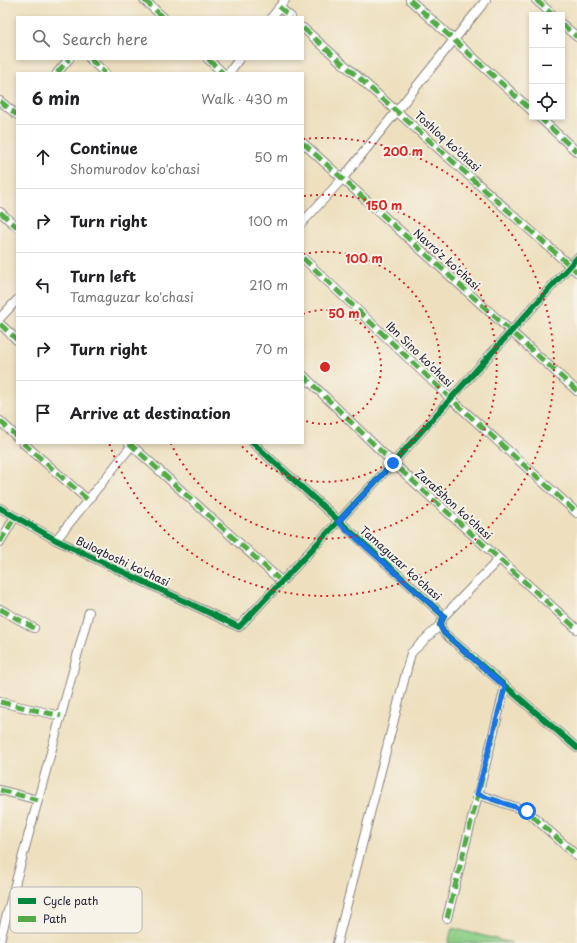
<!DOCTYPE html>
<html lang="en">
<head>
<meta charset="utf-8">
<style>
	:root { --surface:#fff; --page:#f2f2f2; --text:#202124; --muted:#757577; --line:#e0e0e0 }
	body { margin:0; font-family:"Playpen Sans",sans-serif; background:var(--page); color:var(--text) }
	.controls { position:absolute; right:12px; top:12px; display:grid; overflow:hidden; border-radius:0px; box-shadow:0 2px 6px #0003 }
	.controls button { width:36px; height:36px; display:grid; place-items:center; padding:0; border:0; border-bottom:1px solid var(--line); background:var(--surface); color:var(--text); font:20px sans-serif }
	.stop { position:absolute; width:12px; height:12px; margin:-9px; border:3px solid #1a73e8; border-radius:50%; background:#fff }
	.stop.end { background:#1a73e8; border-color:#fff; box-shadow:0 1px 4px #0008 }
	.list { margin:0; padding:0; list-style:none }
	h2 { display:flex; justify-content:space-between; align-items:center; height:52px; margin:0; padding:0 16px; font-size:17px }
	h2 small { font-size:13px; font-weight:400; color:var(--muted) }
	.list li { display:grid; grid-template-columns:26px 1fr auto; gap:12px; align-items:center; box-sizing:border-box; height:64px; padding:0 16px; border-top:1px solid var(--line) }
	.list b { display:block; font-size:15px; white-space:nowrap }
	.list p { margin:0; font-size:13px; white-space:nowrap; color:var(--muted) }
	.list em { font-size:13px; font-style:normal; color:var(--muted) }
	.icon { flex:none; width:22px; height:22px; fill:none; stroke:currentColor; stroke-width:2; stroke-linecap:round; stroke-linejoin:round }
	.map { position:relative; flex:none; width:577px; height:943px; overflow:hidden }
	.search { position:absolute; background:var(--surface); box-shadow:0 2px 6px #0003; left:16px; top:16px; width:288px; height:44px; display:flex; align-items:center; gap:10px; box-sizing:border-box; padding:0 14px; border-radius:0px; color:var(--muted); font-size:15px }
	.panel { position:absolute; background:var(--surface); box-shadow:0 2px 6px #0003; left:16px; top:72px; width:288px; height:372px; border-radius:0px }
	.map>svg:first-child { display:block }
</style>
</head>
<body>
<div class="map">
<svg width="577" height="943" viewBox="0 0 577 943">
	<rect width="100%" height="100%" fill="#f7f3e8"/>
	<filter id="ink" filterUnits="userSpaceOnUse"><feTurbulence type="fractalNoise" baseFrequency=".025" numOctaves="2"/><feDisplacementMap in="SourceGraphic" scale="8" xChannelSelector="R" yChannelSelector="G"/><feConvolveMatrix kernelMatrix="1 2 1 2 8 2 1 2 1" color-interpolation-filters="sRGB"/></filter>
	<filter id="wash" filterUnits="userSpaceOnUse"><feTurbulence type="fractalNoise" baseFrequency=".012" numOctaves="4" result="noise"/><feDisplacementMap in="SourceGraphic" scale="16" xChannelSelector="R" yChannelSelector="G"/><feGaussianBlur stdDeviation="0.9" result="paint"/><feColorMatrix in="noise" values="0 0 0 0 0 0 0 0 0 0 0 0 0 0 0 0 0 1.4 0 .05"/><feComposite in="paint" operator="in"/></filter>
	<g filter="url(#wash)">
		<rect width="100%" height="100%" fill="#eee0bf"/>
		<!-- green -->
		<path fill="#8ecf87" stroke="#587861" d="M452 928 512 943H448Z"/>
	</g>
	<g filter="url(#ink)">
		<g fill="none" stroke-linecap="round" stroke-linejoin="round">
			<!-- minor casing -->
			<g stroke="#88817d" stroke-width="10">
				<g id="minor">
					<path d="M144 0 163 17"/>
					<path d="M410 0 532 111"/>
					<path d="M536 0 553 15"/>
					<path d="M279 7 291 17"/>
					<path d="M272 17 285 0"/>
					<path d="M562 24 577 37"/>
					<path d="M303 28 577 272"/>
					<path d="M90 59 105 73"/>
					<path d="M208 59 223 73"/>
					<path d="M57 73 69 59"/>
					<path d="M229 73 239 59"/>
					<path d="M0 101 17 115"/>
					<path d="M539 117 577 152"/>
					<path d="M303 143 577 391"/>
					<path d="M0 212 17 227"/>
					<path d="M303 222 343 178 486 0"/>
					<path d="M303 258 450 398 577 513"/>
					<path d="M0 318 17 300"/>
					<path d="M0 324 17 340"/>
					<path d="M303 375 393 463 577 629"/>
					<path d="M0 421 17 437"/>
					<path d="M23 443 88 500"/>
					<path d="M129 443 282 582"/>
					<path d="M253 443 444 616 440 625 444 633 577 748"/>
					<path d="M0 508 56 540 239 627 393 463 577 258"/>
					<path d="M56 540 132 445"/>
					<path d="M0 542 15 517"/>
					<path d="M0 609 34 628"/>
					<path d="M444 616 499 559"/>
					<path d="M0 702 61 716"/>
					<path d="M0 790 38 800"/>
					<path d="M477 794 527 811 577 856"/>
					<path d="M447 918 505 687"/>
					<path d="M0 940 89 612"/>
					<path d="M337 943 411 653 440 625"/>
				</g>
			</g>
			<!-- minor -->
			<use href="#minor" stroke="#fff" stroke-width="8"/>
			<!-- quiet -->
			<g stroke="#53aa46" stroke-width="5" stroke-dasharray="10 5" stroke-linecap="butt">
				<path d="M144 0 163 17"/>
				<path d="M410 0 532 111"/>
				<path d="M536 0 553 15"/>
				<path d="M279 7 291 17"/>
				<path d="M562 24 577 37"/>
				<path d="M303 28 577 272"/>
				<path d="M90 59 105 73"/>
				<path d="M208 59 223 73"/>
				<path d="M57 73 69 59"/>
				<path d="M0 101 17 115"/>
				<path d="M539 117 577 152"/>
				<path d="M303 143 577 391"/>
				<path d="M0 212 17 227"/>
				<path d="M303 258 450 398 577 513"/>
				<path d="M0 324 17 340"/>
				<path d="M303 375 393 463 577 629"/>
				<path d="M0 421 17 437"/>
				<path d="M23 443 88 500"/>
				<path d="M129 443 282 582"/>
				<path d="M0 542 15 517"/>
				<path d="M0 609 34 628"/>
				<path d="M0 702 61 716"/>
				<path d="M0 790 38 800"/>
				<path d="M477 794 527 811 577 856"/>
				<path d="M447 918 505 687"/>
			</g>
			<!-- cycleway casing -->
			<g stroke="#f7f3e8" stroke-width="8">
				<g id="cycleway">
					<path d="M253 443 444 616 440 625 444 633 577 748"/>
					<path d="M0 508 56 540 239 627 393 463 577 258"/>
				</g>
			</g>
			<!-- cycleway -->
			<use href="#cycleway" stroke="#00873e" stroke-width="6"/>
		</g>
	</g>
	<g fill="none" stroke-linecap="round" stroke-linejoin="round" filter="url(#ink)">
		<!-- route -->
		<path stroke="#1a73e8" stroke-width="5" d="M393 463 338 522 444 616 440 625 444 633 505 687 477 794 527 811"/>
	</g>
	<!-- distance rings -->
	<g fill="none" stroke="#d62828" stroke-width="2" stroke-dasharray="2 4">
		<path d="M303 314A57 57 0 1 1 303 420"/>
		<path d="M303 254A115 115 0 1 1 239 443"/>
		<path d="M304 196A172 172 0 1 1 171 444"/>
		<path d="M303 139A229 229 0 1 1 109 443"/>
	</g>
	<g text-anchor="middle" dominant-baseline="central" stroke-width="4" stroke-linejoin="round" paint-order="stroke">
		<!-- street labels -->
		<g font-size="11" fill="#22223b" stroke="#f7f3e8">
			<text transform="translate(448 141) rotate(42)">Toshloq ko'chasi</text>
			<text transform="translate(447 259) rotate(42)">Navro'z ko'chasi</text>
			<text transform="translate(420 354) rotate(44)">Ibn Sino ko'chasi</text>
			<text transform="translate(454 504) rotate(42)">Zarafshon ko'chasi</text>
			<text transform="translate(123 561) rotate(25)">Buloqboshi ko'chasi</text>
			<text transform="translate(401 563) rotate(42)">Tamaguzar ko'chasi</text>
		</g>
	</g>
	<!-- legend -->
	<rect x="10" y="887" width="132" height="46" rx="6" fill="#f7f3e8" stroke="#b7b4b4" stroke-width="1"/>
	<rect x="18" y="898" width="18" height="6" fill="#00873e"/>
	<rect x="18" y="916" width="18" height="6" fill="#53aa46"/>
	<g font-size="11" fill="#22223b">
		<text x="43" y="905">Cycle path</text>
		<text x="43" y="923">Path</text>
	</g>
	<circle cx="325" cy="367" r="6" fill="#d62828" stroke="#f7f3e8" stroke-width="2"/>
	<g font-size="12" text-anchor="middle" font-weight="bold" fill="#d62828" stroke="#f7f3e8" stroke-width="4" stroke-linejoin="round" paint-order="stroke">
		<text x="403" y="156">200 m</text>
		<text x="384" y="210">150 m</text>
		<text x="364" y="263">100 m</text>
		<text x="344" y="318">50 m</text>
	</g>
</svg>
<div class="controls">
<button>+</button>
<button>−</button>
<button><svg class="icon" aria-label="locate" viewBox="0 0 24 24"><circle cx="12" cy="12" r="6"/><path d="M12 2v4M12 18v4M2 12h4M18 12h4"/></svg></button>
</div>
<div class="stop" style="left:527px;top:811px"></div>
<div class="stop end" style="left:393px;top:463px"></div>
<div class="search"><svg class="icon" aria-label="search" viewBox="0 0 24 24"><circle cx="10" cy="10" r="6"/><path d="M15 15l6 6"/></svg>Search here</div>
<section class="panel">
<h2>6 min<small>Walk · 430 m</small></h2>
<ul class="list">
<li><svg class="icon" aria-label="ahead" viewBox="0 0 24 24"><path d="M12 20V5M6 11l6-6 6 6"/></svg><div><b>Continue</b><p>Shomurodov ko'chasi</p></div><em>50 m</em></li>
<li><svg class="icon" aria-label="right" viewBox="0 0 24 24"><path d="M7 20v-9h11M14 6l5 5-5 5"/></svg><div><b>Turn right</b></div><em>100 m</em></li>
<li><svg class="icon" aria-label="left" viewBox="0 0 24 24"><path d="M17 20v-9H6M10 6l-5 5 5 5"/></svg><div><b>Turn left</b><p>Tamaguzar ko'chasi</p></div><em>210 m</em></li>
<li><svg class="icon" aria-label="right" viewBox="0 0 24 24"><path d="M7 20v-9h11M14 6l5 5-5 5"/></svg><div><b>Turn right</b></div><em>70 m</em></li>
<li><svg class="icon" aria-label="arrive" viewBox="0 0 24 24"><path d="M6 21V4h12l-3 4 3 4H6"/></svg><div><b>Arrive at destination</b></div></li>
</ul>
</section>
</div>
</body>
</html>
